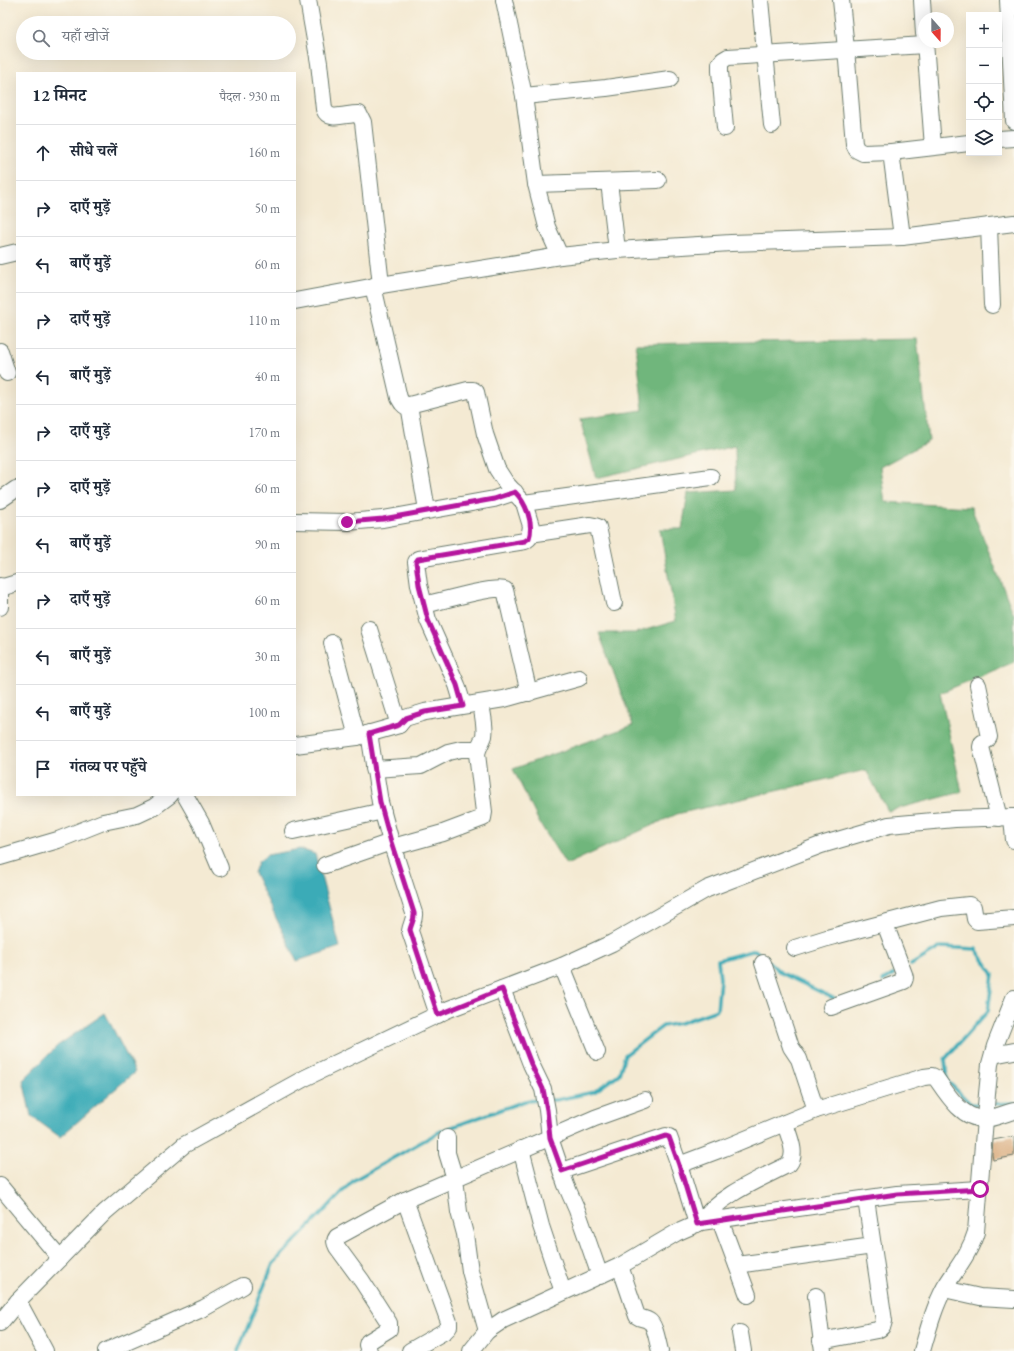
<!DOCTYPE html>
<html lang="hi">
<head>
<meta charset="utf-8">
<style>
	:root { --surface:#fff; --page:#f6f6f7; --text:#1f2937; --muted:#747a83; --line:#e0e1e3 }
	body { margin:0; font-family:"EB Garamond","Noto Serif Devanagari",serif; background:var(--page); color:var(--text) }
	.controls { position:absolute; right:12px; top:12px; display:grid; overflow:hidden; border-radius:0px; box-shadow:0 4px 16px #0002 }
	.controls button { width:36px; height:36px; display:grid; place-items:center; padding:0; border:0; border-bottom:1px solid var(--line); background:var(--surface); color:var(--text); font:20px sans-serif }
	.compass { position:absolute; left:918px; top:12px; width:36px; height:36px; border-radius:50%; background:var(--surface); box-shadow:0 4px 16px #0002; rotate:159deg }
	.stop { position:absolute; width:12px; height:12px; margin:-9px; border:3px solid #b5179e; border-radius:50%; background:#fff }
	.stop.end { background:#b5179e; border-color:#fff; box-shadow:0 1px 4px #0008 }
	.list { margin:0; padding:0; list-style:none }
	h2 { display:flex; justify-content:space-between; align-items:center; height:52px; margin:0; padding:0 16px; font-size:17px }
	h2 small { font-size:13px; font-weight:400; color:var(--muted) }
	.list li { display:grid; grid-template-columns:26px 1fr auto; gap:12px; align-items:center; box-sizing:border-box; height:56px; padding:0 16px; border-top:1px solid var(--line) }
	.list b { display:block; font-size:15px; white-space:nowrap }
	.list em { font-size:13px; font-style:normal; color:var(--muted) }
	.icon { flex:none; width:22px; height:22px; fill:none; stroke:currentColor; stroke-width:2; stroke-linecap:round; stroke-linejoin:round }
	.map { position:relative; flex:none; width:1014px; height:1351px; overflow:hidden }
	.search { position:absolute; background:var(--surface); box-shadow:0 4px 16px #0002; left:16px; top:16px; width:280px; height:44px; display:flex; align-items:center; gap:10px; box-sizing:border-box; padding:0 14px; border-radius:22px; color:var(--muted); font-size:15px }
	.panel { position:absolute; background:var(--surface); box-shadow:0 4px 16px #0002; left:16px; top:72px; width:280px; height:724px; border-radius:0px }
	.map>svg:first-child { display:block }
</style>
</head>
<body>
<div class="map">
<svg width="1014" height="1351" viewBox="0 0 1014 1351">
	<rect width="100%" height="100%" fill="#fbf7ec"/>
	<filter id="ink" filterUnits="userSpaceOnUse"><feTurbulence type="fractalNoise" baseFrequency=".025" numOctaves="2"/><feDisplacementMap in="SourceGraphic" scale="8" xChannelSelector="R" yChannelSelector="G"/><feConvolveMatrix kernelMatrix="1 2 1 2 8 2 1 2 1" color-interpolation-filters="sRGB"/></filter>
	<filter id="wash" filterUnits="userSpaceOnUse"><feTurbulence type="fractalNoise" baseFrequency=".012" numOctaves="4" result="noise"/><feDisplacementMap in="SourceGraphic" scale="16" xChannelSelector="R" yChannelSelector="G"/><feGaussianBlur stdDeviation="0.9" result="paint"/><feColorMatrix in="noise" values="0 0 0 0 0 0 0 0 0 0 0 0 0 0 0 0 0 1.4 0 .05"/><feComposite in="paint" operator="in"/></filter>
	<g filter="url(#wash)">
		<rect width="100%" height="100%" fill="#f4ead3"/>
		<!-- forest -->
		<path fill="#6fb67c" stroke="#477a58" d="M917 339 929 441 880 467 885 502 971 507 1014 615V662L940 693 962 792 888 811 866 770 677 814 566 865 539 822 513 769 633 725 599 633H635L676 621 660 529H682L688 493 736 490 735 446 596 478 580 419 643 410 636 344Z"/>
		<!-- water -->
		<g fill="#3aabb7" stroke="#2c7476">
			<path d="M300 849 315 854 340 947 297 961 254 873 258 862 267 855Z"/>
			<path d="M105 1013 135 1072 60 1137 31 1116 23 1080 57 1046Z"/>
		</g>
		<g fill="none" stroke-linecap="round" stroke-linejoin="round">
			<!-- stream -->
			<g stroke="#3aabb7" stroke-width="3.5">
				<path d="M769 962 781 973 835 999H836"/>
				<path d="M911 965 941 947 976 949 993 974 988 1011 945 1059 947 1081 971 1104H983"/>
				<path d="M883 981 894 974"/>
				<path d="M549 1100H556L594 1092 619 1074 625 1055 663 1026 680 1023 717 1010 720 979 718 960 755 950 764 958"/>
				<path d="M991 1104 1014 1103"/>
				<path d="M238 1351 273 1264 354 1180 441 1131 525 1101 541 1100"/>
			</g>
		</g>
		<g id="blocks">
			<!-- building -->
			<path fill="#d5a26f" d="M1014 1136V1156L993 1160 992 1154 993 1140Z"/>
		</g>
	</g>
	<g filter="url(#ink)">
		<use href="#blocks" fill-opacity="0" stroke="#6a7a6c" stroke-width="1"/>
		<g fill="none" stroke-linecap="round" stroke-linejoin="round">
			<!-- minor casing -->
			<g stroke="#6a7a6c" stroke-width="18">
				<g id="minor">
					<path d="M308 0 319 63 324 109C329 123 347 113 359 114L363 122 381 285"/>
					<path d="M504 0 524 96 536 184 547 227 560 256"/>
					<path d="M760 0 772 125"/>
					<path d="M841 0 846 49 854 144 857 150 863 153 891 152 969 143"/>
					<path d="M922 0 924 34"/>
					<path d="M1008 0 1014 121"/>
					<path d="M925 42 933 147"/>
					<path d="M524 96 606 88 670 79"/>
					<path d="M725 128 720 71V64L723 60 728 57 925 45"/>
					<path d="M999 139 1014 138"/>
					<path d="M891 152 902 237"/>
					<path d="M609 182 617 250"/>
					<path d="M536 184 658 180"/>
					<path d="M989 226 992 305"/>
					<path d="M0 256 17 252"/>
					<path d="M373 286 399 398 402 403 405 406 409 405 468 390H473L476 392 485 434 497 469 506 483 524 503 531 526 529 538 525 541 418 559 416 562 419 585 428 620 457 685 463 705"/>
					<path d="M295 301 381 285 560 256 617 250 731 243 902 237 1014 223"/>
					<path d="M0 351 7 373"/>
					<path d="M409 405 427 510"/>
					<path d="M0 500 16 489"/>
					<path d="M524 503 711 477"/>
					<path d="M295 521 347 522 383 519 494 499 515 492"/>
					<path d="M530 534 590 525 595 526 598 527 614 603"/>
					<path d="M0 586V607"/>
					<path d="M0 588 17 583"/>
					<path d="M424 605C438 602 495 585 505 590L529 693"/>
					<path d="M369 629 399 725"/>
					<path d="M332 643 357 737"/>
					<path d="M978 685 989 737 987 740 982 743 981 747 999 818"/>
					<path d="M369 733 380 802 391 842 414 913C415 919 411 924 410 931L438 1015"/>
					<path d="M295 745 357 737 399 725 405 718 425 712 504 699 579 678"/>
					<path d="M374 769 421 766 448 752 461 749H477"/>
					<path d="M185 795 201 823 220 868"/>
					<path d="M1012 817 1014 840"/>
					<path d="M293 831 383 811"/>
					<path d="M393 847 443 833 483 818 484 812 477 754C478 747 482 742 484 736 486 726 482 713 481 703"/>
					<path d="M0 857 58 840 103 822 137 815 154 807 170 795"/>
					<path d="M325 865 391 842"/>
					<path d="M795 948 827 938 941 908 969 905 973 907 975 919 977 921 1014 918"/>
					<path d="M763 963 791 1047 799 1059 816 1110"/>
					<path d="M562 966 597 1052"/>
					<path d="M502 989 531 1064 543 1089 547 1110 550 1138 566 1185 577 1210 600 1276"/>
					<path d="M831 1007 904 981 905 978 904 974 885 924"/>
					<path d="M993 1055 1014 1051"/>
					<path d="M447 1138V1153L455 1179 459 1212 465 1234 470 1271 487 1331"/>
					<path d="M521 1149 541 1226 563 1292"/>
					<path d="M679 1165 724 1148 816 1110 924 1077 932 1076 936 1078C947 1094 962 1119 984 1119 994 1119 1005 1113 1014 1111"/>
					<path d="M562 1171 666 1136 669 1137 679 1165 697 1224"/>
					<path d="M0 1186 60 1258"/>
					<path d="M405 1200 449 1322V1327L445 1331 410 1351"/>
					<path d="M720 1220 748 1295"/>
					<path d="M701 1222C717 1196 762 1178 789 1164 798 1153 788 1135 785 1123"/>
					<path d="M737 1265 873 1246"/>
					<path d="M620 1266 637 1316C641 1319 645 1318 649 1321 655 1324 658 1344 660 1351"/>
					<path d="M944 1289 980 1297 1014 1299"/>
					<path d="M816 1296 823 1351"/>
					<path d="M18 1301 45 1351"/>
					<path d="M0 1323 18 1301 105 1212 184 1145 305 1078 449 1009 562 966 612 943 707 889 821 845 889 825 955 819 1014 817"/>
					<path d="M740 1333 743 1351"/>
					<path d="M821 1341 877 1330C882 1328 883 1326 884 1321L866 1199"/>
					<path d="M106 1351 204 1308 243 1286"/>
					<path d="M369 1351 367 1345 368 1342 389 1329V1323L362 1281 337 1247C335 1243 334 1241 337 1237L405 1200 595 1118 645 1100"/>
					<path d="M471 1351 487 1331 503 1320 620 1266 676 1233 701 1222 897 1194 979 1189"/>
					<path d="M922 1351C928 1330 934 1307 945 1287 956 1269 970 1253 976 1232L987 1094 990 1064 995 1046 1014 998"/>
				</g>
			</g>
			<!-- minor -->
			<use href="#minor" stroke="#fff" stroke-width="16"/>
		</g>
	</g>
	<g fill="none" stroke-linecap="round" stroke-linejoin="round" filter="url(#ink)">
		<!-- route -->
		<path stroke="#b5179e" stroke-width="5" d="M347 522 383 519 494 499 515 492C526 503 534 523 529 538L525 541 418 559 416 562 419 585 428 620 457 685 463 706 425 712 406 718 399 725 369 734 380 802 391 842 414 913C415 919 411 924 410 930L438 1015 502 989 531 1064 543 1089 547 1110 550 1138 562 1171 666 1136 669 1137 679 1165 697 1224 897 1194 980 1189"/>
	</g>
</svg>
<div class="controls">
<button>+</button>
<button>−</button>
<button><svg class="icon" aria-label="locate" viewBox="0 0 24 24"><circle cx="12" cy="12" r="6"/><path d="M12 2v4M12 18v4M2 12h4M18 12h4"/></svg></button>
<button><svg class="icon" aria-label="layers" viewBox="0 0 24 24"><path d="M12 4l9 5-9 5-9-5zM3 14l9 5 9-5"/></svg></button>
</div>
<svg class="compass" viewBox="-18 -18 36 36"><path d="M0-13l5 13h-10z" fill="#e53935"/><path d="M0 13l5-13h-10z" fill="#747a83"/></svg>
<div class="stop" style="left:980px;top:1189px"></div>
<div class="stop end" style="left:347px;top:522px"></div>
<div class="search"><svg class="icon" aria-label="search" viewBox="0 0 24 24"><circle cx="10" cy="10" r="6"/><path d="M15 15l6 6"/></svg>यहाँ खोजें</div>
<section class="panel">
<h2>12 मिनट<small>पैदल · 930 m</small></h2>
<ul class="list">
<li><svg class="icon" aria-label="ahead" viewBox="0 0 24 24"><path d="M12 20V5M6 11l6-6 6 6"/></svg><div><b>सीधे चलें</b></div><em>160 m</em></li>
<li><svg class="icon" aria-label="right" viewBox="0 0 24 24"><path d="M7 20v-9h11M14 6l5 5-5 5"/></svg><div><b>दाएँ मुड़ें</b></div><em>50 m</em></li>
<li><svg class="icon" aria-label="left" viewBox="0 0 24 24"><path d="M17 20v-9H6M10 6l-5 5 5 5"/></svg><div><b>बाएँ मुड़ें</b></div><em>60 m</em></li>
<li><svg class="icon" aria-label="right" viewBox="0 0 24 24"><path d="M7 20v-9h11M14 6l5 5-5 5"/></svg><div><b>दाएँ मुड़ें</b></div><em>110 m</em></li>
<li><svg class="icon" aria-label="left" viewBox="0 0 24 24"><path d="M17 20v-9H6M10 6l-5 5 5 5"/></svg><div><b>बाएँ मुड़ें</b></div><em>40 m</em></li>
<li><svg class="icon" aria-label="right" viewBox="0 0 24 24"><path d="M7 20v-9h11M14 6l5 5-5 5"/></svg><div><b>दाएँ मुड़ें</b></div><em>170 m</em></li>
<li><svg class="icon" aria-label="right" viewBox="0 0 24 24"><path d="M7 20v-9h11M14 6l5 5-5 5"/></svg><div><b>दाएँ मुड़ें</b></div><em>60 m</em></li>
<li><svg class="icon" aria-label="left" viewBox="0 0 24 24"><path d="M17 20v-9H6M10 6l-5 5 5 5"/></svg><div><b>बाएँ मुड़ें</b></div><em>90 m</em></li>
<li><svg class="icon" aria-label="right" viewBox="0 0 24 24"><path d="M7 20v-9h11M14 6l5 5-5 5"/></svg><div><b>दाएँ मुड़ें</b></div><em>60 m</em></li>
<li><svg class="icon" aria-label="left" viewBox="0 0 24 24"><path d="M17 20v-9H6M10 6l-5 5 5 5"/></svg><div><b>बाएँ मुड़ें</b></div><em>30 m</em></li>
<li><svg class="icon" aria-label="left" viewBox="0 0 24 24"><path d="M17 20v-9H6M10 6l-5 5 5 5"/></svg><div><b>बाएँ मुड़ें</b></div><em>100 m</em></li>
<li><svg class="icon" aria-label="arrive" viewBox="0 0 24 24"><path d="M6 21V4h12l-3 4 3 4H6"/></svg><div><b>गंतव्य पर पहुँचे</b></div></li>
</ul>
</section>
</div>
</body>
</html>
